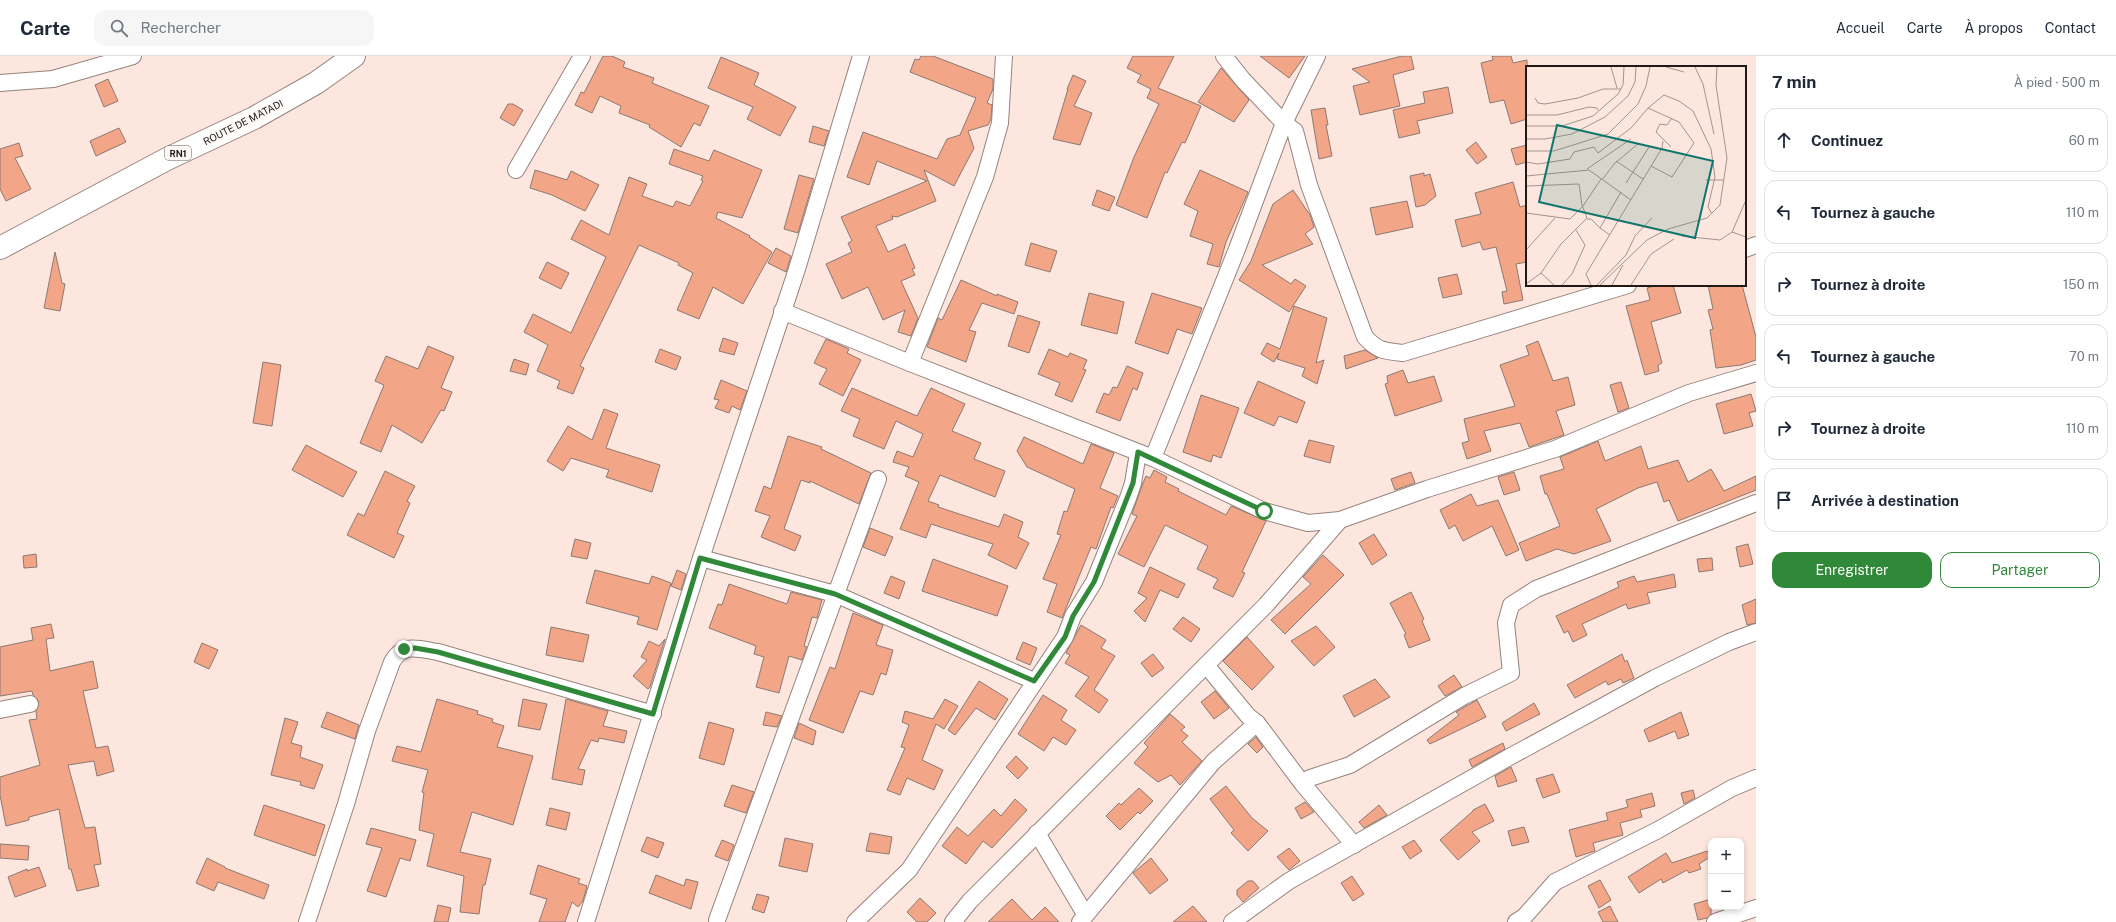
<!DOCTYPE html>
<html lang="fr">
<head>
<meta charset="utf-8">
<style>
	:root { --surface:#fff; --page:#f6f6f7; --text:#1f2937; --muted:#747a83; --line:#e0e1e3; --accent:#308938 }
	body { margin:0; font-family:"Public Sans",sans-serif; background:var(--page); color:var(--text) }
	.controls { position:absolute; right:12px; bottom:12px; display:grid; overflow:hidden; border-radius:8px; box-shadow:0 2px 6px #0003 }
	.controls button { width:36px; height:36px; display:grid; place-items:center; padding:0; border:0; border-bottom:1px solid var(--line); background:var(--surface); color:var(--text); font:20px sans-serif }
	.stop { position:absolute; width:12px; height:12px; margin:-9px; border:3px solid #308938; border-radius:50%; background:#fff }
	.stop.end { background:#308938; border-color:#fff; box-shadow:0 1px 4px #0008 }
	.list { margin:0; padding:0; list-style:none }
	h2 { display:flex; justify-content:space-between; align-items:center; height:52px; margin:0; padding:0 16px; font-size:17px }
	h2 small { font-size:13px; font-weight:400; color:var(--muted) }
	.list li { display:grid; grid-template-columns:26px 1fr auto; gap:12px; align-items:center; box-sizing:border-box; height:64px; margin:0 8px 8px; padding:0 8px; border:1px solid var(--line); border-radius:12px }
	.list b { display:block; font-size:15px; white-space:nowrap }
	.list em { font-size:13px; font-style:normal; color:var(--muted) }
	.actions { display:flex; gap:8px; padding:12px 16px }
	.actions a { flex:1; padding:9px 0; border:1px solid var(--accent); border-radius:12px; text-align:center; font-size:14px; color:var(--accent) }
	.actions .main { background:var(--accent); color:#fff }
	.icon { flex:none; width:22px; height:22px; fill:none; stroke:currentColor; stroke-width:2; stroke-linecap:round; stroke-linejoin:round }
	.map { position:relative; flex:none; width:1756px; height:866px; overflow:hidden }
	header { display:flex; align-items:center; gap:24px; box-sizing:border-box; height:56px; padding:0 20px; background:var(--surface); border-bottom:1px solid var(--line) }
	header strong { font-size:19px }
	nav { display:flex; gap:22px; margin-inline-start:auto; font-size:14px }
	.search { width:280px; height:36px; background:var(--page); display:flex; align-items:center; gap:10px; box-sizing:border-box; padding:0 14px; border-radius:12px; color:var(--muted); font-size:15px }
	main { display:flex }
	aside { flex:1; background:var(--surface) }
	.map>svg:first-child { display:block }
</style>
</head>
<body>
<header>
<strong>Carte</strong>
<div class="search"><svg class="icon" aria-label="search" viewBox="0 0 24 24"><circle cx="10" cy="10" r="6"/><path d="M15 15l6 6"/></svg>Rechercher</div>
<nav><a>Accueil</a><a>Carte</a><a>À propos</a><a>Contact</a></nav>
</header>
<main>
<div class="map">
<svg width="1756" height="866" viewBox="0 0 1756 866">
	<rect width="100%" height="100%" fill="#fce6de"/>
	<!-- building -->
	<g fill="#f2a687" stroke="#8c7972">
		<path d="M603 0H612L625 6 623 11 654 22 652 27 709 50 700 70 694 67 681 91 649 71 650 69 619 57 621 50 600 40 592 57 575 49 581 36 584 37Z"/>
		<path d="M921 0H933L993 23V33L987 47 992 49 991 63 988 69 968 75 974 92 954 130 924 114 936 145 897 161 892 160 893 163 876 170 888 196 905 188 915 212 912 213 915 219 901 225 918 262 911 280 898 276 905 254 883 264 868 231 842 243 826 208 852 196 848 187 852 185 841 161 927 125 877 105 869 129 847 121 863 76 937 103 947 83 960 79 976 42 910 16 915 3 919 4Z"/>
		<path d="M1133 0H1174L1158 32 1201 50 1185 87 1182 86 1167 117 1165 116 1147 162 1116 149 1134 101 1159 48 1147 42 1151 33 1137 26 1141 19 1127 12Z"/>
		<path d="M1260 0H1305L1289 22Z"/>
		<path d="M1402 0H1411L1414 13 1393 19 1400 50 1360 59 1353 30 1370 26 1352 13Z"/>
		<path d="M1492 0H1511L1513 7 1527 4V63L1511 68 1504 44 1490 47 1481 7 1493 4Z"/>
		<path d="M721 1 759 17 754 29 796 51 780 80 747 63 753 51 708 32Z"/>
		<path d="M1221 12 1249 44 1234 66 1198 46Z"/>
		<path d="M1073 19 1086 25 1074 50 1092 57 1080 89 1053 83 1068 33H1067Z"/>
		<path d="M108 23 118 45 104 51 95 29Z"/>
		<path d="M1448 31 1453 57 1417 65 1420 77 1399 82 1393 54 1425 47 1423 36Z"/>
		<path d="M508 48H513L523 54 514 70 500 62Z"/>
		<path d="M1325 52 1328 69H1326L1332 100 1319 103 1311 54Z"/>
		<path d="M813 70 829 75 824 90 809 86Z"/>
		<path d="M119 72 126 86 96 100 90 85Z"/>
		<path d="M1476 86 1487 101 1477 108 1466 94Z"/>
		<path d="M19 87 23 100 15 102 31 133 6 145 0 133V93Z"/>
		<path d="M1527 89V106L1516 109 1511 93Z"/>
		<path d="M674 93 709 105 714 94 762 114 742 162 718 156 716 162 750 180 749 181 772 196 743 248 713 231 699 263 677 254 693 217 678 209 679 207 639 189 580 310 584 312 573 338 557 332 560 325 537 315 548 289 524 276 533 258 571 277 606 201 571 183 581 164 609 179 629 121 647 128 642 140 673 151 676 145 690 150 703 125 701 124 703 120 669 108Z"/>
		<path d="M535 114 567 124 571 115 599 129 585 155 552 139 530 132Z"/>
		<path d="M1200 114 1248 136 1226 186 1219 211 1207 208 1213 188 1190 180 1198 155 1184 148Z"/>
		<path d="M1424 117V120L1430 118 1436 140 1425 149 1416 151 1410 120Z"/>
		<path d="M799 119 814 123 798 177 784 173Z"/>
		<path d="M1513 126 1520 151 1527 149V206L1516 208 1523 244 1504 248 1502 236 1507 235 1496 191 1483 194 1480 186 1462 191 1455 164 1481 158 1475 137Z"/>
		<path d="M1097 134 1115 141 1109 155 1092 149Z"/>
		<path d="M1293 134 1310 159 1314 171 1305 178 1313 188 1262 209 1291 228 1295 223 1306 230 1289 256 1239 224 1251 205 1273 148Z"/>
		<path d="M1407 145 1413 171 1376 179 1370 152Z"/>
		<path d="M1031 187 1057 195 1050 216 1025 209Z"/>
		<path d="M776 192 791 200 786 216 768 207Z"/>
		<path d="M55 196 62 227 65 228 60 255 44 252Z"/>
		<path d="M547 206 569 217 561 233 539 222Z"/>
		<path d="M1457 218 1462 238 1443 242 1438 222Z"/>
		<path d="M961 224 997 240V238L1018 246 1014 258 982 247 969 274 976 276 966 306 927 291 938 262 942 264Z"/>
		<path d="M1658 229H1673L1681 257 1651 266 1662 307 1658 309 1659 315 1645 319 1626 250 1650 244 1647 232Z"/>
		<path d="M1708 229H1742L1756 281V304L1741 309 1716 312 1710 274 1713 273 1708 254 1713 253Z"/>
		<path d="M1089 237 1124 246 1117 278 1081 269Z"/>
		<path d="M1152 237 1202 252 1192 278 1177 273 1168 298 1135 287Z"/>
		<path d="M1294 250 1327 262 1316 307 1324 304 1317 328 1302 320 1305 312 1277 303 1279 297 1274 306 1261 298 1267 287 1280 293Z"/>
		<path d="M1018 259 1040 266 1029 297 1008 290Z"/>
		<path d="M723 282 738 287 734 299 719 295Z"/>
		<path d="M826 283 849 293 847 297 861 304 843 340 819 328 827 313 814 307Z"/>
		<path d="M1538 285 1553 325 1568 321 1575 349 1556 355 1564 379 1529 391 1520 367 1484 375 1491 395 1467 403 1462 387 1469 385 1464 363 1515 350 1500 309 1529 299 1526 290Z"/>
		<path d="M428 290 454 301 441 332 452 336 444 355 441 354 422 387 392 369 381 396 360 387 384 329 375 325 386 300 418 313Z"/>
		<path d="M660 293 681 301 676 314 655 306Z"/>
		<path d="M1049 293 1068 301 1070 297 1087 304 1083 313 1086 314 1072 346 1055 339 1060 327 1038 318Z"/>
		<path d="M1365 294 1378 302 1346 313 1344 300Z"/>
		<path d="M514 303 529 308 526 319 510 315Z"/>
		<path d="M263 306 281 309 272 370 253 367Z"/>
		<path d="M1127 310 1143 317 1137 334 1133 332 1120 365 1096 356 1104 337 1109 339 1113 331 1117 332Z"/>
		<path d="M1403 314 1408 327 1434 320 1442 345 1395 360 1385 328 1388 327 1387 320Z"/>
		<path d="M721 324 747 335 740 354 732 350 729 357 715 352 719 344 714 343Z"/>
		<path d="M1258 325 1305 346 1297 367 1279 360 1274 370 1244 357Z"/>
		<path d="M1621 326 1629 352 1618 356 1610 329Z"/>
		<path d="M852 332 917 360 931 332 965 348 952 375 981 387 974 403 1005 415 995 441 940 419 928 445 939 449 938 451 999 471 1004 458 1023 466 1018 481 1029 487 1016 513 988 499 993 488 931 468 926 482 900 473 919 426 905 420 909 411 893 406 897 395 913 401 923 378 896 365 884 393 853 380 860 363 841 355Z"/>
		<path d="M1751 338 1756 355 1749 357 1753 370 1724 378 1716 348Z"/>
		<path d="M1201 339 1239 352 1221 402 1213 399 1211 406 1183 396Z"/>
		<path d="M604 353 618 358 606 392 660 409 652 436 606 421 609 414 571 402 563 415 547 405 568 370 592 384Z"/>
		<path d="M788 380 822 391 821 393 871 417 859 448 810 425V427L801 424 784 473 801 480 795 495 761 481 770 460 755 455 764 430 771 433Z"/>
		<path d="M1024 381 1083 408 1091 388 1114 397 1100 432 1118 440 1113 452 1111 451 1096 493 1091 491 1062 562 1047 556 1057 528 1043 523 1061 479 1057 478 1064 455 1067 456 1075 433 1027 411 1017 395Z"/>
		<path d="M1309 384 1334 390 1330 407 1304 400Z"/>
		<path d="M1598 385 1605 405 1641 390 1648 413 1678 404 1688 426 1711 413 1724 435 1756 420V434L1678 465 1669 444 1664 446 1657 426 1638 432 1596 453 1611 485 1574 498 1557 493 1526 505 1519 487 1560 470 1547 438H1545L1540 420 1564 413 1560 401Z"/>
		<path d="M306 389 357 416 343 441 292 414Z"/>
		<path d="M1154 414 1167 421 1165 426 1179 433 1178 435 1226 459 1231 450 1266 465 1242 516 1245 517 1233 541 1213 532 1218 523 1197 513 1208 490 1165 469 1144 511 1118 498 1137 460 1132 458 1143 427 1146 420 1150 422Z"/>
		<path d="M385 415 415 430 407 445 410 447 397 477 404 480 394 502 347 479 358 457 364 460Z"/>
		<path d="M1411 416 1415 427 1395 434 1391 423Z"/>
		<path d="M1514 416 1520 434 1504 439 1498 421Z"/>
		<path d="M1471 438 1477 450 1498 444 1519 494 1506 500 1492 470 1463 485 1455 469 1449 473 1440 454Z"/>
		<path d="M870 472 893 481 885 500 863 491Z"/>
		<path d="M1374 478 1387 499 1372 509 1359 487Z"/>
		<path d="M575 483 591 487 587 503 571 500Z"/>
		<path d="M1748 488 1753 508 1740 511 1736 491Z"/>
		<path d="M36 498 37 511 24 512 23 500Z"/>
		<path d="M1323 499 1344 519 1285 578 1271 564 1311 528 1303 521Z"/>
		<path d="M1712 502 1713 514 1699 516 1697 503Z"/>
		<path d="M933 503 1008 530 997 560 922 535Z"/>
		<path d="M1150 511 1185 528 1178 542 1160 534 1145 566 1134 555 1147 542 1138 537Z"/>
		<path d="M595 514 649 528 652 520 671 527 657 574 637 568 639 561 586 547Z"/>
		<path d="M677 514 686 518 681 534 671 530Z"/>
		<path d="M1674 518 1676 531 1647 537 1650 547 1628 553 1626 548 1582 568 1587 579 1573 586 1568 575 1564 577 1556 560 1619 531 1617 526 1634 520 1637 526Z"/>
		<path d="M891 520 905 526 899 543 884 537Z"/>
		<path d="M729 528 787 548 791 536 822 544 817 562 812 561 804 590 807 591 802 604 789 600 779 637 756 631 764 601 754 598 756 590 709 572 718 548 722 549Z"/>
		<path d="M1411 536 1424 563 1422 565 1430 584 1409 592 1404 579 1406 578 1390 547Z"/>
		<path d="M1756 543V567L1747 569 1742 549Z"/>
		<path d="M853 557 883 569 876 589 893 594 886 619 881 617 873 639 860 635 843 677 809 664 830 611 835 613Z"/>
		<path d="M1183 561 1200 573 1191 586 1173 573Z"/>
		<path d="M51 568 54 582 46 583 50 615 93 605 98 632 83 635 96 692 108 690 114 715 97 720 94 705 68 709 85 772 95 771 101 808 94 809 99 830 77 835 71 813H69L59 753 29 761V764L6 770 0 739V721L40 709 29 664 37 663 36 655 39 646 33 639 32 635 0 640V591L33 584 31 572Z"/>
		<path d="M1081 569 1106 584 1101 592 1115 600 1094 634 1108 644 1099 657 1075 640 1089 621 1065 607 1070 599 1066 597Z"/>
		<path d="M1316 570 1335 591 1314 610 1291 585Z"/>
		<path d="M551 571 589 579 583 606 546 599Z"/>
		<path d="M1247 581 1274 611 1252 634 1223 605Z"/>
		<path d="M665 583 650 631 648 633 633 620 647 604 641 601 649 585 659 590Z"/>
		<path d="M1023 586 1037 592 1030 609 1016 603Z"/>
		<path d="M202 587 218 594 209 613 194 606Z"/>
		<path d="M1153 598 1164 612 1152 621 1141 607Z"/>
		<path d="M1622 598 1625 606 1627 604 1634 622 1623 627 1621 623 1608 629 1606 625 1575 642 1567 629Z"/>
		<path d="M1454 619 1462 631 1445 640 1438 630Z"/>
		<path d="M1375 623 1390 641 1354 661 1343 640Z"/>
		<path d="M979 625 1008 643 995 664 976 652 955 679 948 674Z"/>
		<path d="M1215 635 1229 652 1214 663 1201 646Z"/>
		<path d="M1043 639 1067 654 1061 664 1076 674 1066 689 1053 681 1044 695 1018 678Z"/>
		<path d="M437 643 478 655 477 658 493 663 492 666 504 670 497 691 533 700 513 769 472 756 460 796 491 803 485 829H483L479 858 460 856 464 820 427 810 434 778 419 774 424 737 422 736 428 714 392 705 397 690 421 696Z"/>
		<path d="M523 643 547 648 540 674 518 670Z"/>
		<path d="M566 643 608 655 603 670 627 675 624 687 599 682 598 686 591 684 578 713 585 714 582 729 552 723Z"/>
		<path d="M945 643 958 650 944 673 936 668 922 704 943 714 934 734 907 722 900 739 887 734 905 692 901 691 909 669 902 666 905 655 933 663Z"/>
		<path d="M1477 644 1486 661 1430 688 1427 684 1459 659 1456 656Z"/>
		<path d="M1534 647 1540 658 1506 675 1502 667Z"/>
		<path d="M327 656 359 669 355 683 321 671Z"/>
		<path d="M766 656 782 660 777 671 763 669Z"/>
		<path d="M1681 656 1689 679 1678 683 1675 675 1649 686 1644 674Z"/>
		<path d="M1170 658 1185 671 1181 674 1188 680 1182 686 1202 705 1180 729 1171 719 1158 726 1134 707 1148 691 1144 687Z"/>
		<path d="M285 662 298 666 291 687 302 690 300 701 323 709 314 733 300 729 301 726 271 719Z"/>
		<path d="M709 666 734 673 724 709 699 702Z"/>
		<path d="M799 667 816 675 813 689 794 682Z"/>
		<path d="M1256 681 1263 691 1257 697 1248 688Z"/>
		<path d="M1503 687 1505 693 1472 711 1469 704Z"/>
		<path d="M1016 700 1028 712 1018 723 1006 711Z"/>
		<path d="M1511 711 1517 725 1498 731 1495 720Z"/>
		<path d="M1553 718 1560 736 1543 742 1536 723Z"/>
		<path d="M732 729 754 736 746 757 724 750Z"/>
		<path d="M1226 730 1252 762 1268 775 1248 795 1231 777 1234 774 1210 743Z"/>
		<path d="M1139 732 1153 745 1140 758 1138 756 1120 774 1106 760 1119 747 1121 749Z"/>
		<path d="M1693 734 1695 742 1684 748 1681 737Z"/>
		<path d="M1652 737 1655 750 1640 754 1642 761 1620 767 1623 779 1593 787 1595 795 1576 801 1569 774 1608 764 1606 757 1628 751 1626 744Z"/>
		<path d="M1015 743 1027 754 992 792 983 785 966 808 942 790 957 771 968 780 994 753 1001 760Z"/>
		<path d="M1305 746 1314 756 1301 763 1295 752Z"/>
		<path d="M1485 748 1494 765 1472 776 1480 785 1458 804 1440 784 1473 755V754Z"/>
		<path d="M264 749 325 769 315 800 254 779Z"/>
		<path d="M1379 749 1387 759 1364 772 1359 766Z"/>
		<path d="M550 752 570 757 566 774 546 769Z"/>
		<path d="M1524 771 1529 786 1512 790 1508 775Z"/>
		<path d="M371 772 416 784 410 805 400 802 386 841 367 835 382 792 366 788Z"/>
		<path d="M870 777 892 781 889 798 866 795Z"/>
		<path d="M647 781 664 787 658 802 641 795Z"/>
		<path d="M785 782 813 788 807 816 779 810Z"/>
		<path d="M722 784 734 789 728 805 715 800Z"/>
		<path d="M1414 784 1422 795 1410 803 1402 791Z"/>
		<path d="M0 788 29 790 28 804 0 802Z"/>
		<path d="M1289 792 1300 805 1289 814 1277 801Z"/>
		<path d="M1707 795 1710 801 1699 808 1701 813 1689 817 1687 814 1663 827 1661 823 1639 837 1628 821 1666 797 1672 807Z"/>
		<path d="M207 802 225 811V812L269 829 264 843 218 826 214 835 196 827Z"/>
		<path d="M1151 802 1168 824 1150 838 1133 817Z"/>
		<path d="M538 809 580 823 578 827 587 830 583 845 578 851 572 846 565 866H539L547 843 530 838Z"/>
		<path d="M39 811 46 830 15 841 8 821 27 813V815Z"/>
		<path d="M656 819 684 830 686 823 698 826 691 853 649 837Z"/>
		<path d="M1352 820 1364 838 1353 845 1341 827Z"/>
		<path d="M1600 824 1611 844 1599 852 1588 830Z"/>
		<path d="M1248 825H1253L1259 832 1243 846 1237 839V834Z"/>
		<path d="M757 838 769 841 764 857 752 853Z"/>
		<path d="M920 842 936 857 927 866H917L907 856Z"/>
		<path d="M1012 843 1032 864 1045 851 1059 866H988Z"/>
		<path d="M1711 843V858L1707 862 1698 864 1694 848Z"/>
		<path d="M438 849 451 852 448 866H434Z"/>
		<path d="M1193 850 1207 866H1173Z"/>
		<path d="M1610 850 1618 866H1603L1598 856Z"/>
	</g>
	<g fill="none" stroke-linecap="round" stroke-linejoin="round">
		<!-- minor casing -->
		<g stroke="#96837c" stroke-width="18">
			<g id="minor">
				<path d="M1224 0 1243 24 1284 67 1295 75 1309 129 1365 281C1378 295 1384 295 1403 297L1628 229"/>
				<path d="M0 27 53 23 133 0"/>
				<path d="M516 114 582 0"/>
				<path d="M1745 193 1756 189"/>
				<path d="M782 255 910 307 1153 402 1264 455 1308 467 1340 464 1427 433 1555 393 1689 337 1756 317"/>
				<path d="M910 307 985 121 1000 67 1004 0"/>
				<path d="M1153 402 1237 193 1284 67 1317 0"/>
				<path d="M701 502 835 538 1034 625"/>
				<path d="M1206 609 1248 660 1257 667"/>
				<path d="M0 654 30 648"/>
				<path d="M1302 727 1354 789"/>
				<path d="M1037 777 1085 858"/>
				<path d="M717 864 878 423"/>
				<path d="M307 866 346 748 367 675 392 606C403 586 419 593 438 596L653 658"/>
				<path d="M586 866 701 502 797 213 861 0"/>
				<path d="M855 866 909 814 1065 581 1073 560 1094 526 1128 442 1133 427 1138 397"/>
				<path d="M953 866 970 845 1266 549 1340 464"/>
				<path d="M1080 866 1213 706 1257 667 1302 727 1310 722 1350 709 1464 640 1511 617 1506 567 1511 549 1536 533 1756 447"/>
				<path d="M1232 866 1289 825 1513 699 1655 622 1729 586 1756 576"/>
				<path d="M1516 866 1524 861 1555 826 1658 774 1732 732 1756 722"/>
				<path d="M1715 866 1756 852"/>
			</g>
		</g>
		<!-- highway casing -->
		<g stroke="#96837c" stroke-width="24">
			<path id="highway" d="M0 192 167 103 254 62 316 27 354 0"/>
		</g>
		<!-- minor -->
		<use href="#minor" stroke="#fff" stroke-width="16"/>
		<!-- highway -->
		<use href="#highway" stroke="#fff" stroke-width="22"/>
	</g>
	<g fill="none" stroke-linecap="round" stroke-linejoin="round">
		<!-- route -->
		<path stroke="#308938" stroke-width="5" d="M404 593 415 592 438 596 653 658 700 502 835 538 1034 625 1065 581 1073 560 1094 526 1133 427 1138 396 1264 455"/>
	</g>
	<g text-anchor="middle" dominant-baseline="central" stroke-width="3" stroke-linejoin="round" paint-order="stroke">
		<!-- shield labels -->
		<rect fill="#fcf8f6" stroke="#625c59" stroke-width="1" x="165" y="90" width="26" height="14" rx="3"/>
		<g font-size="9" font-weight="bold" fill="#201916">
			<text x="178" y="97">RN1</text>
		</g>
		<!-- street labels -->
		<g font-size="10" fill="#201916" stroke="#fcf8f6">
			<text transform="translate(243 66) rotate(-27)">ROUTE DE MATADI</text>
		</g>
	</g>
	<!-- overview -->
	<g transform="translate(1526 10)">
		<rect width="220" height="220" fill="#fce6de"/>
		<path fill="none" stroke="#a4948e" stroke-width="1" d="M85 1 91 22M140 1 158 6M169 1 177 18 188 68M9 32 12 37 19 38 52 32 77 23H95M122 42 153 56 168 77 146 111 125 100M0 49H31L63 41 71 42 72 44M0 60H36L67 50 92 28 97 19 98 1M0 73H19L46 68 79 51 102 30 109 16 110 1M145 81 130 66 134 58 141 59 146 52M0 85H28L82 68 112 38 120 20 124 1M90 95 117 113M0 96 12 98 44 93 48 86 68 81 72 87 105 62 122 42 138 29 153 35 167 45 185 83 189 111 182 141 186 148M61 103 105 73M0 110 63 104 105 134M76 114 88 98 113 77M180 114H197M100 117 123 81M0 120 53 118 56 139 61 152 35 178 15 207 0 218M220 134 206 166 220 171M0 147 44 153 57 140 75 113M61 153H65L74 162 95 126M74 162 84 169M156 170 194 174 206 166M0 184 29 152M15 207 28 219M36 219 46 208 59 179 50 164M65 219 60 208 136 82 137 75M71 219 100 189 109 170 126 152M74 219 121 174 142 163 181 152 194 139 201 92 190 19 191 1M86 219 97 199M105 219 125 188 148 173"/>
		<path fill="#0f766e" fill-opacity="0.15" stroke="#0f766e" stroke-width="2" d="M31 59 187 95 169 172 13 136Z"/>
		<rect width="220" height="220" fill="none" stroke="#201916" stroke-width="2"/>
	</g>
</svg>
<div class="controls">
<button>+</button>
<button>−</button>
</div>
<div class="stop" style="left:1264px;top:455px"></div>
<div class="stop end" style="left:404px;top:593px"></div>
</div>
<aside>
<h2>7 min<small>À pied · 500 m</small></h2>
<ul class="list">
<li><svg class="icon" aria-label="ahead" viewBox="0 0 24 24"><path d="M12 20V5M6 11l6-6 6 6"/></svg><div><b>Continuez</b></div><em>60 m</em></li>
<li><svg class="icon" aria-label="left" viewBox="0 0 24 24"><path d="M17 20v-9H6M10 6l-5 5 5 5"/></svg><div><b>Tournez à gauche</b></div><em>110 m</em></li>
<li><svg class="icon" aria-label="right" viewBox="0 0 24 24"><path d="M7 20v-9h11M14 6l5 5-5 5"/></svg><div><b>Tournez à droite</b></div><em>150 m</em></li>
<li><svg class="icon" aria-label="left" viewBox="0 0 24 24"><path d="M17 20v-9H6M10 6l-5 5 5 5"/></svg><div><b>Tournez à gauche</b></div><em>70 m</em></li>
<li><svg class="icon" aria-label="right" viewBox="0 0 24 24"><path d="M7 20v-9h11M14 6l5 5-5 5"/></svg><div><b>Tournez à droite</b></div><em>110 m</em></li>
<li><svg class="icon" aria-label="arrive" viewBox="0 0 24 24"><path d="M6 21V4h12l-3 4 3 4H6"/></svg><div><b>Arrivée à destination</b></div></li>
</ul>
<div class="actions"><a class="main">Enregistrer</a><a>Partager</a></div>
</aside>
</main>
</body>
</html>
